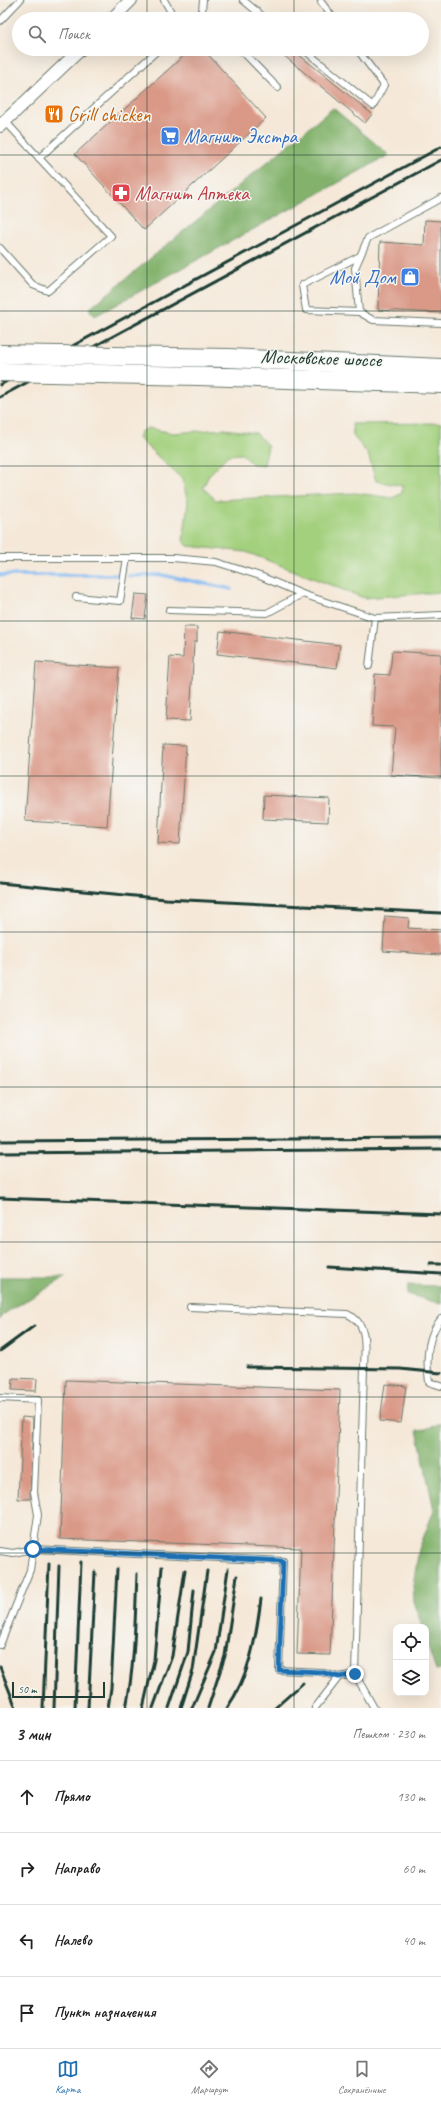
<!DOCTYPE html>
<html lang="ru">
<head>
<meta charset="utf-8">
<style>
	:root { --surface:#fff; --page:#f6f6f6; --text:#222; --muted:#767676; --line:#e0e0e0; --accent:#1f6fb2 }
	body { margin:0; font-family:Caveat,sans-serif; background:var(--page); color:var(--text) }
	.controls { position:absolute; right:12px; bottom:12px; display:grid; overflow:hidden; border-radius:8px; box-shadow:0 4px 16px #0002 }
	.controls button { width:36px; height:36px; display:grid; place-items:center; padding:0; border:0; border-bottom:1px solid var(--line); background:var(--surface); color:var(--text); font:20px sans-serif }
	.scale { position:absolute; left:12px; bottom:10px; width:93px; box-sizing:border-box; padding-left:4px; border:2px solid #1f3d34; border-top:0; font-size:11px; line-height:14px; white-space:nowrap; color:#1f3d34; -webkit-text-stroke:3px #f6f6f2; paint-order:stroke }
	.stop { position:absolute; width:12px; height:12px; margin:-9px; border:3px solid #1f6fb2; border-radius:50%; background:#fff }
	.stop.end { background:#1f6fb2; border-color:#fff; box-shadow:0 1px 4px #0008 }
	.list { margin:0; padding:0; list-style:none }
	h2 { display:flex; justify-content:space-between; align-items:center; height:52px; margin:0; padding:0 16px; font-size:17px }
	h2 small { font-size:13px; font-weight:400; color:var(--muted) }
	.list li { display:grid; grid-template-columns:26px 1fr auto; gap:12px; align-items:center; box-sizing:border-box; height:72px; padding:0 16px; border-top:1px solid var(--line) }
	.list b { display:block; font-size:15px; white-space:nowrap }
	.list em { font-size:13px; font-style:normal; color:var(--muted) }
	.icon { flex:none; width:22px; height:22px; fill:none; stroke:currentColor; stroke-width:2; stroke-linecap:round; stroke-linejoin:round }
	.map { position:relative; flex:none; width:441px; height:1708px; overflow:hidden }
	.search { position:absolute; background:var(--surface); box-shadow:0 4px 16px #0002; left:12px; right:12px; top:12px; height:44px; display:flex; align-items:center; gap:10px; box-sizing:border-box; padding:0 14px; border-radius:22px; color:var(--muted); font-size:15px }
	.sheet { height:340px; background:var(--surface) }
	nav { display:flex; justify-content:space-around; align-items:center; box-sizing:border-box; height:56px; border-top:1px solid var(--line); background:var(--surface); font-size:11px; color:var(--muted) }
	nav a { display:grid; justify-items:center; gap:2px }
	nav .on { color:var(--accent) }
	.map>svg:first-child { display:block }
</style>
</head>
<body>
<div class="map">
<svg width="441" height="1708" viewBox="0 0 441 1708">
	<rect width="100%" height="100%" fill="#f6f6f2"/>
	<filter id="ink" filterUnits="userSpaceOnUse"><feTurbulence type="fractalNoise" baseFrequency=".025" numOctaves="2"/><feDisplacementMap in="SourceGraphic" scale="8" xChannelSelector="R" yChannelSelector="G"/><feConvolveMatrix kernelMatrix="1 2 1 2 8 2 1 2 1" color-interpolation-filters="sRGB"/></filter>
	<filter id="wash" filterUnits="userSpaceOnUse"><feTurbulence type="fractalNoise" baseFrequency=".012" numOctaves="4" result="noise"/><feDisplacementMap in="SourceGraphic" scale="16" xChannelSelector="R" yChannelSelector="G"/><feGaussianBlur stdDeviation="0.9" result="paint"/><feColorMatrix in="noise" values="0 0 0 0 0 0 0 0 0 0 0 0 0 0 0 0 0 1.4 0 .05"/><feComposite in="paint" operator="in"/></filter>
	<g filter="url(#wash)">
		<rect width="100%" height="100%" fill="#f5e8d8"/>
		<!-- green -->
		<path fill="#a3d07d" stroke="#618658" d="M441 423V592L364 598 246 552 188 546 183 541 188 502 182 479 138 438 140 432 148 428 173 433 224 429 256 433 268 446 264 465 252 464 242 454 228 455 209 475 203 488 216 500 356 493 393 498 402 493V486L376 481 368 454 353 436 352 424Z"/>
		<!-- forest -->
		<g fill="#82b26c" stroke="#507850">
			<path d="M333 108 389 155 95 316 89 309Z"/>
			<path d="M0 1277H66L7 1312 0 1319Z"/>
			<path d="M408 1285 441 1286V1304L407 1294Z"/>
			<path d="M441 1423V1670L436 1671 426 1641V1627H422L414 1601 413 1585 419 1549 434 1510 417 1430 426 1429Z"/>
		</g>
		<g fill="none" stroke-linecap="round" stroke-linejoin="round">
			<!-- stream -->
			<g stroke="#85baf3" stroke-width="3.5">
				<path d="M0 575H118"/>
				<path d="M129 576 162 575 231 589"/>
			</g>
		</g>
		<g id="blocks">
			<!-- building -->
			<g fill="#da9987">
				<path d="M191 49H203L266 118 144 230 75 154Z"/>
				<path d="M276 49H292L372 114 365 123Z"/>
				<path d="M425 220 441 221V313L378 310 380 242 424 245Z"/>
				<path d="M135 594 148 595 145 619 132 618Z"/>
				<path d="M184 627H197V642H194L190 721 166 720 170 657 183 658Z"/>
				<path d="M220 631 340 645 337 668 217 654Z"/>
				<path d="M392 651 441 654V778L391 775 395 727 372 726 375 674 390 675Z"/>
				<path d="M36 662 119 668 107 826 25 821Z"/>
				<path d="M163 745 186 746 180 844 158 843Z"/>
				<path d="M264 795 329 798 328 822 263 819Z"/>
				<path d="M385 916 409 918 408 928 441 930V955L383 951Z"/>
				<path d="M13 1378 37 1379 36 1391 12 1390Z"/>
				<path d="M66 1380 340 1390 330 1655 297 1654 301 1548 60 1539Z"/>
				<path d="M385 1384 406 1386 401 1423 380 1421Z"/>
				<path d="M22 1417 33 1418 30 1499H18Z"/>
			</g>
		</g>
	</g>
	<g filter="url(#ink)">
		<use href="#blocks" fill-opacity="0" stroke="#6a796d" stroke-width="1"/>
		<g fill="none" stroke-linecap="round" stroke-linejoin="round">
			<!-- service casing -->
			<g stroke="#6a796d" stroke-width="8">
				<g id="service">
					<path d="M164 0 175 19"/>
					<path d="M203 0 202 11 210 19"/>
					<path d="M243 0 266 19"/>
					<path d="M321 2 334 19"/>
					<path d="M0 21 20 0"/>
					<path d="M240 49 278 88"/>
					<path d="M303 49 373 106 384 85 357 49"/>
					<path d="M39 158 159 49"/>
					<path d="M441 198 368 238 355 268 359 312 373 320 441 323"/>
					<path d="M0 248 33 285 48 291 111 236 5 121"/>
					<path d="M359 312 306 310 302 285 360 256"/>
					<path d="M0 558H173L216 562 260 576 302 594"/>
					<path d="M76 597 120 601 127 558"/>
					<path d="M169 610 267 613 302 594 375 618 441 615"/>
					<path d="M369 666 375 618"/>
					<path d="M190 1307 347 1314C370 1323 364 1349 364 1369L355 1674 374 1708"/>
					<path d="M441 1319C427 1336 426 1361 429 1382L441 1386"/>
					<path d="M0 1398 38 1400 34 1492 38 1515 33 1549 30 1570 0 1645"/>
					<path d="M0 1551 13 1553 33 1549 283 1561 279 1670 321 1672 339 1677"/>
					<path d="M315 1708 339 1677 355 1674"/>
				</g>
			</g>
			<!-- minor casing -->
			<g stroke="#6a796d" stroke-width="14">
				<g id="minor">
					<path d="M112 19 131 0"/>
					<path d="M0 126 81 49"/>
				</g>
			</g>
			<!-- secondary casing -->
			<g stroke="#6a796d" stroke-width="20">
				<g id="secondary">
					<path d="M228 358 441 368"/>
					<path d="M199 376 441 384"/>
				</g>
			</g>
			<!-- service -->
			<use href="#service" stroke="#fff" stroke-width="6"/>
			<!-- minor -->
			<use href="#minor" stroke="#fff" stroke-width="12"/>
			<!-- secondary -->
			<use href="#secondary" stroke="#fff" stroke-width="18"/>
			<!-- rail -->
			<g stroke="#1f3d34" stroke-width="3">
				<path d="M0 385 441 147"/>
				<path d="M0 397 441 160"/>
				<path d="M0 883 166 899 441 913"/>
				<path d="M0 1141 441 1138"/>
				<path d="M0 1153 441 1149"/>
				<path d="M0 1198 441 1214"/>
				<path d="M431 1265H441"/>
				<path d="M329 1267 441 1274"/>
				<path d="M0 1351 34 1326"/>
				<path d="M247 1367 400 1369 441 1373"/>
				<path d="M0 1667 16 1708"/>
				<path d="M43 1708 49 1564"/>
				<path d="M54 1708 59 1566"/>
				<path d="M75 1708 81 1562"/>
				<path d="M88 1708 95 1572"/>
				<path d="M108 1708 111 1688 117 1569"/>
				<path d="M126 1708C135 1664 135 1619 137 1574"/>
				<path d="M143 1708 154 1660 162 1567"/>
				<path d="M153 1708 172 1656 185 1570"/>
				<path d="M169 1708 188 1652 194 1590"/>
				<path d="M181 1708 193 1670 207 1571"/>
				<path d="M192 1708 216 1652 228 1569"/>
				<path d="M208 1708 225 1656 237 1576"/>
				<path d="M227 1708C250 1675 256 1638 261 1599"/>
				<path d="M275 1708 303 1683"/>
			</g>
			<!-- secondary-bridge casing -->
			<g stroke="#6a796d" stroke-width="20" stroke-linecap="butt">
				<g id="secondary-bridge">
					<path d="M0 354 228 358"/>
					<path d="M0 372 199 376"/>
				</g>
			</g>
			<!-- secondary-bridge -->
			<use href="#secondary-bridge" stroke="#fff" stroke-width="18"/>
		</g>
	</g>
	<g fill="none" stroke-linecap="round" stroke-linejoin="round" filter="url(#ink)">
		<!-- route -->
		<path stroke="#1f6fb2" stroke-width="5" d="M33 1549 283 1561 279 1670 321 1672 339 1677 355 1674"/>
	</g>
	<!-- grid -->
	<path fill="none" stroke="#1f3d34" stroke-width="1" stroke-opacity="0.55" d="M147 0V19M294 0V19M147 49V1708M294 49V1708M0 155H441M0 311H441M0 466H441M0 621H441M0 776H441M0 932H441M0 1087H441M0 1242H441M0 1397H441M0 1553H441"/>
	<!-- icons -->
	<defs>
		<g id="restaurant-square" transform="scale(1)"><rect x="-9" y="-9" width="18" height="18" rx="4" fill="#e8710a" stroke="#f6f6f2"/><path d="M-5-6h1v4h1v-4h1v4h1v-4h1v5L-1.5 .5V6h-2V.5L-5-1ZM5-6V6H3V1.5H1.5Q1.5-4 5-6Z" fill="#fff"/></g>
		<g id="supermarket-square" transform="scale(1)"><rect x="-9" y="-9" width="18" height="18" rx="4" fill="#3f7fe0" stroke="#f6f6f2"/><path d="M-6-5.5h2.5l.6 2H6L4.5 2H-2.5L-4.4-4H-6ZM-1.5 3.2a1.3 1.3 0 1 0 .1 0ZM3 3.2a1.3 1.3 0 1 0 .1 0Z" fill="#fff"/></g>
		<g id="pharmacy-square" transform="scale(1)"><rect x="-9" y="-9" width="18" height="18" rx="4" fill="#e0444e" stroke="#f6f6f2"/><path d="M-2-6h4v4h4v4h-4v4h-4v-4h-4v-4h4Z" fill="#fff"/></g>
		<g id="shop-square" transform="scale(1)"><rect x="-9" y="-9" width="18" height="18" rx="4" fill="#3f7fe0" stroke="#f6f6f2"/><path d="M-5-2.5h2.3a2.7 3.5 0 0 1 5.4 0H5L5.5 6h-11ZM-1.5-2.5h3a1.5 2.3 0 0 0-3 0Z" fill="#fff"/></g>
	</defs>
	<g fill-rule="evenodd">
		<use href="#restaurant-square" x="54" y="114"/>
		<use href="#supermarket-square" x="170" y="136"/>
		<use href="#pharmacy-square" x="121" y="193"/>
		<use href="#shop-square" x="410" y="277"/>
	</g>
	<g text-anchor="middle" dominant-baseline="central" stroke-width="3" stroke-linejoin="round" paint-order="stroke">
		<!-- food labels -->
		<g font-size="20" fill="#c56008" stroke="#f6f6f2" text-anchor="start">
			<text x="68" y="114">Grill chicken</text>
		</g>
		<!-- shop labels -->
		<g font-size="20" fill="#366cbe" stroke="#f6f6f2" text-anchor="start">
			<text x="184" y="136">Магнит Экстра</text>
			<text x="396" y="277" text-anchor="end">Мой Дом</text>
		</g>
		<!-- health labels -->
		<g font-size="20" fill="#be3a42" stroke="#f6f6f2" text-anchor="start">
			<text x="135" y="193">Магнит Аптека</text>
		</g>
		<!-- street labels -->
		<g font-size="20" fill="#1f3d34" stroke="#f6f6f2">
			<text transform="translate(321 358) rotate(2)">Московское шоссе</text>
		</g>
	</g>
</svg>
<div class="controls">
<button><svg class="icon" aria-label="locate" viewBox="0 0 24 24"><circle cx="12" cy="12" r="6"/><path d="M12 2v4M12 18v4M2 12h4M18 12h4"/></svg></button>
<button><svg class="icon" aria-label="layers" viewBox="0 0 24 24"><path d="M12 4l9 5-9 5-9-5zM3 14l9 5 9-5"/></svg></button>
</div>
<div class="scale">50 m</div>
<div class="stop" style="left:33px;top:1549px"></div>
<div class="stop end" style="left:355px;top:1674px"></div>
<div class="search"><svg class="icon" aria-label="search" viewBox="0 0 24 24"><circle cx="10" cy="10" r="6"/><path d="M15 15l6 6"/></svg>Поиск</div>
</div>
<section class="sheet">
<h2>3 мин<small>Пешком · 230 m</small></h2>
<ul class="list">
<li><svg class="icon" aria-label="ahead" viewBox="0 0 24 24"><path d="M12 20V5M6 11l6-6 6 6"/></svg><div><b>Прямо</b></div><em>130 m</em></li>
<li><svg class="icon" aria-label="right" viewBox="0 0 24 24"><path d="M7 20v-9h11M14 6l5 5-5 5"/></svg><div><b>Направо</b></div><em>60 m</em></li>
<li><svg class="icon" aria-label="left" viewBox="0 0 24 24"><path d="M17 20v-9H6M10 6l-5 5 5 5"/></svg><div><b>Налево</b></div><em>40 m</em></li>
<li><svg class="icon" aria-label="arrive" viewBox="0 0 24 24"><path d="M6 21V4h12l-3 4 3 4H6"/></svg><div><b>Пункт назначения</b></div></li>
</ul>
</section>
<nav>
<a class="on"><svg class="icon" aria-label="map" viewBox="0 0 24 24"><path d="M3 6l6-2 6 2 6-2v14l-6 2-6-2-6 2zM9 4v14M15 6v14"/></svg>Карта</a>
<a><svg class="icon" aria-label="directions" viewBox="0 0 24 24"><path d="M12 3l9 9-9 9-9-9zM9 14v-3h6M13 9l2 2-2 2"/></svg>Маршрут</a>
<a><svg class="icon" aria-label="saved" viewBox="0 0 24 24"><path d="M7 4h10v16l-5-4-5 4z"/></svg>Сохранённые</a>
</nav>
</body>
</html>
